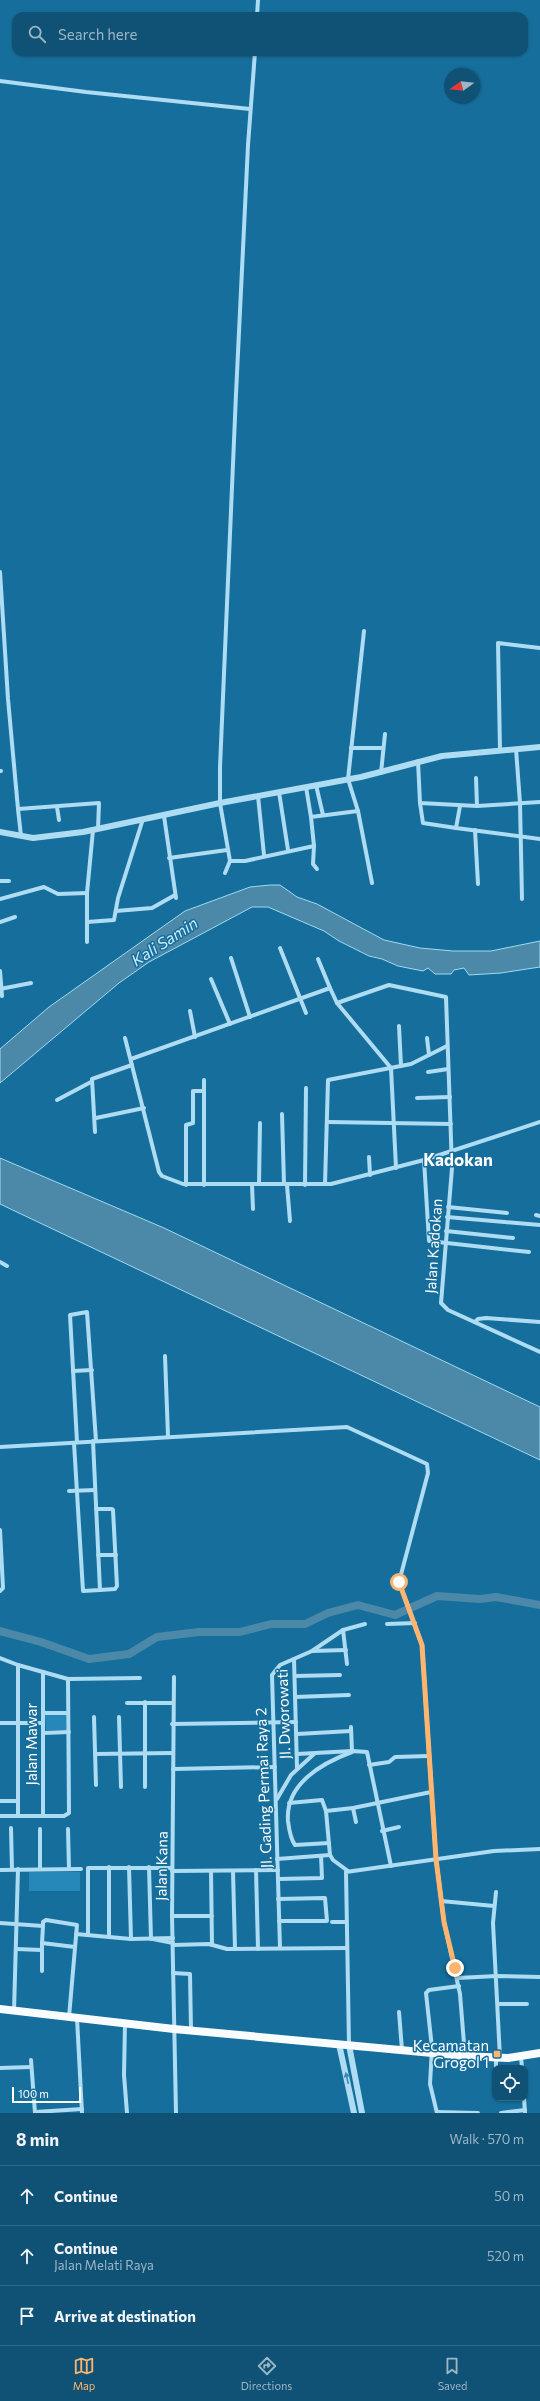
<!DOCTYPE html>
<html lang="en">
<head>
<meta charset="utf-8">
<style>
	:root { --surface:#105275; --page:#1e5c7d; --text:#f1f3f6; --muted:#9cb6c5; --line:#306987; --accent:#ffb56e }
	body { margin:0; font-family:Commissioner,sans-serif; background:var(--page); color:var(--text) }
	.controls { position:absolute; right:12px; bottom:12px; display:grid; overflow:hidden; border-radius:8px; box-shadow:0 1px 3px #0004 }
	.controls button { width:36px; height:36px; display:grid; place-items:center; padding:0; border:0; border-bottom:1px solid var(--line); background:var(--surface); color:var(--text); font:20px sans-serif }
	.compass { position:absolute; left:444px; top:68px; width:36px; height:36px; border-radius:50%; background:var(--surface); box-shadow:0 1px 3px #0004; rotate:255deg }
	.scale { position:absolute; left:12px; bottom:10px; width:69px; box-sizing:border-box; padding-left:4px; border:2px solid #fff; border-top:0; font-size:11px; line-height:14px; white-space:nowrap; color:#fff; -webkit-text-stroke:3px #166e9c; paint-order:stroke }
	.stop { position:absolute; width:12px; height:12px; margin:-9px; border:3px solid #ffb56e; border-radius:50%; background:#fff }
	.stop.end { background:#ffb56e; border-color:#fff; box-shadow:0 1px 4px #0008 }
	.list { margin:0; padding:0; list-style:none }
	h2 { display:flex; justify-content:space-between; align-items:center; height:52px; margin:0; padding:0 16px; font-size:17px }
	h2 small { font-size:13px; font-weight:400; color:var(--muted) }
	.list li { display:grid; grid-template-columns:26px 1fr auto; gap:12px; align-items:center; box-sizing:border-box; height:60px; padding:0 16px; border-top:1px solid var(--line) }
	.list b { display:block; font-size:15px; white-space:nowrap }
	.list p { margin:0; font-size:13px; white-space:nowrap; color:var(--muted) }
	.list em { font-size:13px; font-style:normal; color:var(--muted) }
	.icon { flex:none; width:22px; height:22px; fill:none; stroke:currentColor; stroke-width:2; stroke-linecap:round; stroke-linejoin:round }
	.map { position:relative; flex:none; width:540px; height:2113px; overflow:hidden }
	.search { position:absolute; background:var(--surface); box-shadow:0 1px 3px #0004; left:12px; right:12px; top:12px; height:44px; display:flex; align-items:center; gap:10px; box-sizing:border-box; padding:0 14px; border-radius:12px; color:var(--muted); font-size:15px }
	.sheet { height:232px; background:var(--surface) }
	nav { display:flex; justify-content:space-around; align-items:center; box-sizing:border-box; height:56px; border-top:1px solid var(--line); background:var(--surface); font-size:11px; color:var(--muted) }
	nav a { display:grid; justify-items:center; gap:2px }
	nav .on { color:var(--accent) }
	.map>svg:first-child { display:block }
</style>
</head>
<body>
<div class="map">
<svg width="540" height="2113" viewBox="0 0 540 2113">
	<rect width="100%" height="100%" fill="#166e9c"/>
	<!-- green -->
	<g fill="#2688b9">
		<path d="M45 1715H66V1730H46Z"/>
		<rect x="29" y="1872" width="51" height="19"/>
	</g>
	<!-- water -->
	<g fill="#4c88a7" stroke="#9fdaf5">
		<path d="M270 885H280L297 897 317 904 384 940 420 948 453 951H491L540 941V967L501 973 469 975 464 968 454 970 451 974H435L428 968 423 971 398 966 382 959 369 956 339 941 324 931 268 907H252L149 962 119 983 0 1083V1049L49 1007 185 911 250 887Z"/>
		<path d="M0 1158 164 1228 540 1407V1460L0 1204Z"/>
	</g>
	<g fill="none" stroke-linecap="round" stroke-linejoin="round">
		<!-- river -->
		<path stroke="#4c88a7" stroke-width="8" d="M0 1631 41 1642 89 1659 129 1654 157 1637 199 1632H240L271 1624H305L328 1613 358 1605 395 1615 437 1596 480 1599 496 1597 540 1605"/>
		<!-- minor -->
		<g stroke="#addcf3" stroke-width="4">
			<path d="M257 16 258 0"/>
			<path d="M0 81 86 92 250 109"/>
			<path d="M0 572 8 699 18 809"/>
			<path d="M364 631 348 779 358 811 372 883"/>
			<path d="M351 748H382"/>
			<path d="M516 749 520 803 522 899"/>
			<path d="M500 750 498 643 540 648"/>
			<path d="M418 761 420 803 477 806 540 802"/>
			<path d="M0 771H1"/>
			<path d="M381 773 385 734"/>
			<path d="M476 778 477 806"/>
			<path d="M316 785 323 815"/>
			<path d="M306 787 311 817 358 811"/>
			<path d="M279 792 288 850"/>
			<path d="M258 796 264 855"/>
			<path d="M420 803 423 823 456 828"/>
			<path d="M460 806 456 828 540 839"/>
			<path d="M57 807 59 820"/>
			<path d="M164 816 176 898"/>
			<path d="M475 830 478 884"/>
			<path d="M21 836 18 809 99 803 98 829"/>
			<path d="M314 846 313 864 317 869"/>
			<path d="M169 858 227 850"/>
			<path d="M230 861H245L314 846 311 817"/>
			<path d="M225 873 230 861 220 803V767L236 394 248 145 255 52"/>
			<path d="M0 881H9"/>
			<path d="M0 899 44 887 58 894 87 893"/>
			<path d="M116 911 152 908 175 895"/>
			<path d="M0 922 15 917"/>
			<path d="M87 922 114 920 118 898 143 819"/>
			<path d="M87 942V893L93 830"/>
			<path d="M280 948 306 1013"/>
			<path d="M231 958 250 1017"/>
			<path d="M318 959 330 988"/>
			<path d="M0 971 2 996"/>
			<path d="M211 979 230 1024"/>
			<path d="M0 989 31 983"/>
			<path d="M337 1003 389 985 446 997 452 1168 441 1303 448 1310 540 1352"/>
			<path d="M190 1011 195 1037"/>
			<path d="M399 1026 401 1066"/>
			<path d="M125 1038 159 1172 162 1176 183 1184H331L424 1160 540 1122"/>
			<path d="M427 1038 429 1055"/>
			<path d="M131 1059 330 988 337 1003 391 1068 396 1168"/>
			<path d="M428 1072 448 1069"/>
			<path d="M204 1091V1080"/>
			<path d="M417 1098 450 1097"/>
			<path d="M57 1100 91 1082"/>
			<path d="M282 1114 284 1184"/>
			<path d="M96 1118 144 1108"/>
			<path d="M328 1122 451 1124"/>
			<path d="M95 1132 92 1079 132 1065"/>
			<path d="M369 1157 370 1175"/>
			<path d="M424 1160 429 1241 529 1252"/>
			<path d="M259 1184 260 1123"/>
			<path d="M325 1184 328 1080 411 1064 447 1046"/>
			<path d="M186 1185V1125L193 1123V1091H204V1185"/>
			<path d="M252 1185 253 1209"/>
			<path d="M287 1185 290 1221"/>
			<path d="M305 1185 306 1088"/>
			<path d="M448 1207 507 1213"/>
			<path d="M536 1215 540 1216"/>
			<path d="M447 1217 540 1225"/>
			<path d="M446 1231 513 1238"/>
			<path d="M0 1262 7 1266"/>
			<path d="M475 1322 478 1319 486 1318 540 1322"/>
			<path d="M165 1356 168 1436"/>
			<path d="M73 1371 92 1370"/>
			<path d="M77 1442 70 1315 87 1312 96 1441"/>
			<path d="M74 1443 83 1591 100 1590 93 1441"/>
			<path d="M0 1447 347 1427 427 1464 428 1473 399 1582 422 1645 436 1859 444 1922 460 1994 465 2056"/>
			<path d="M69 1491 95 1490"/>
			<path d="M96 1509H112L113 1510 117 1586 115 1589 100 1590"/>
			<path d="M0 1530 3 1588 0 1591"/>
			<path d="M98 1555H116"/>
			<path d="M387 1624 415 1623"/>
			<path d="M343 1630 347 1664"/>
			<path d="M312 1651 346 1650"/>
			<path d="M0 1658 18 1665 68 1679 140 1678"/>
			<path d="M294 1659 297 1768"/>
			<path d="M18 1665V1815"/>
			<path d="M43 1672V1815"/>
			<path d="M295 1676 340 1675"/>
			<path d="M174 1677 172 1916 176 2113"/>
			<path d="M295 1697 349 1695"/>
			<path d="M145 1702V1787"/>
			<path d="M127 1703H172"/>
			<path d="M43 1713H68"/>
			<path d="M94 1717 96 1785"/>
			<path d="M119 1717 121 1787"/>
			<path d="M0 1723H43"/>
			<path d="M172 1724 296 1722"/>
			<path d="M43 1733 69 1732"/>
			<path d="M297 1734 351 1731"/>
			<path d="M95 1754 173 1753"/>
			<path d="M297 1754 352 1751 367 1752 391 1866"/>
			<path d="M369 1765 389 1762 395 1757 428 1756"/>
			<path d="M173 1769 275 1767"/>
			<path d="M277 1799 291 1775 314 1754"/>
			<path d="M0 1801H18"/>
			<path d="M289 1803 322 1800 326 1811"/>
			<path d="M353 1808 356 1822"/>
			<path d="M0 1816H64L69 1813 68 1679"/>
			<path d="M11 1828 12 1869"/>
			<path d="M40 1829V1869"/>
			<path d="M68 1829 69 1869"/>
			<path d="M382 1831 399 1827"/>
			<path d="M329 1843 295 1845C290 1838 289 1829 288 1821 285 1784 322 1763 352 1752L351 1727"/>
			<path d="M277 1859 330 1855"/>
			<path d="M109 1867V1937"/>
			<path d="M129 1867 131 1939"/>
			<path d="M149 1867 151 1939"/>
			<path d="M0 1870 81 1869"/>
			<path d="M256 1870 258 1949"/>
			<path d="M172 1871 278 1870"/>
			<path d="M211 1871 212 1945"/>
			<path d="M233 1871 235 1949"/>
			<path d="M348 1871 333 1860 330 1855 326 1811 353 1808 431 1792"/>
			<path d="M278 1879 322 1878 321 1856"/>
			<path d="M496 1892 493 1923 500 2058"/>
			<path d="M278 1899 325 1898 327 1921H279"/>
			<path d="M441 1901 494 1906"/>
			<path d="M172 1916H212"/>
			<path d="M332 1922H346"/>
			<path d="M0 1923 43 1926 42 1943 75 1947"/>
			<path d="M43 1926V1922L46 1920 77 1925 69 2017"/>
			<path d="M76 1934 131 1939 173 1938"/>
			<path d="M88 1935V1868H172"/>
			<path d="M153 1939 173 1943"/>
			<path d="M42 1943V1971"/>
			<path d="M173 1945 209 1944 227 1949 347 1948"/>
			<path d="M280 1948 272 1675 280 1665 312 1651 343 1630 365 1624"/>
			<path d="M16 1949 42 1950"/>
			<path d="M173 1973 190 1974 191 2030"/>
			<path d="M457 1978 497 1976 540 1977"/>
			<path d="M498 2004H527"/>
			<path d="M14 2011 18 1869"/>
			<path d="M399 2012 402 2050"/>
			<path d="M77 2018 82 2113"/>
			<path d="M125 2023 124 2075 127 2113"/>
			<path d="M349 2045 346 1872 494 1851 540 1849"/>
			<path d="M521 2057 522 2068"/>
			<path d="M496 2058V2068"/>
			<path d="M31 2060 35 2113"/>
			<path d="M0 2068 31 2067"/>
			<path d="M524 2098 525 2113"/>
			<path d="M35 2112 82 2109"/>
			<path d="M437 2112 478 2113"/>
			<path d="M437 2113 430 2084 432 2048 426 1993 429 1990 459 1986"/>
			<path d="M501 2113 525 2110"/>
		</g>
		<!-- tertiary -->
		<g stroke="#addcf3" stroke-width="6">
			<path d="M0 832 33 838 83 832 220 803 361 777 442 756 540 747"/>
			<path d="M339 2044 354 2113"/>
			<path d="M349 2045 362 2113"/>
		</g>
		<!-- primary -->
		<path stroke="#f8fcff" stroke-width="8" d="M0 2009 174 2029 465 2056 508 2058 540 2053"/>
	</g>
	<!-- one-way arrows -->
	<defs><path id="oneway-solid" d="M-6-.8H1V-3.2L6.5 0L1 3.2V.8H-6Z"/></defs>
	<use fill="#3c8ab2" href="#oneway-solid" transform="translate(347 2078) rotate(-102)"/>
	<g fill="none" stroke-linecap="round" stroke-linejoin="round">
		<!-- route -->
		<path stroke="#ffb56e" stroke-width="5" d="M399 1582 422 1645 436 1859 444 1922 455 1968"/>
	</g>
	<!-- markers -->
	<rect fill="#ffb56e" stroke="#166e9c" stroke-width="1.5" x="493" y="2050" width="8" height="8" rx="2"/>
	<g text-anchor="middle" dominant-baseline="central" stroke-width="3" stroke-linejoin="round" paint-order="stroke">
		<!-- street labels -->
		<g font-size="15" fill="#fff" stroke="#166e9c">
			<text transform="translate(433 1246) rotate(-86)">Jalan Kadokan</text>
			<text transform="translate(283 1714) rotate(-92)">Jl. Dworowati</text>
			<text transform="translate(31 1744) rotate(-90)">Jalan Mawar</text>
			<text transform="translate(263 1788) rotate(-92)">Jl. Gading Permai Raya 2</text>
			<text transform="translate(161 1866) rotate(-89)">Jalan Kana</text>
		</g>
		<!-- poi labels -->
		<g font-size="15" fill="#fff" stroke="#166e9c" text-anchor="end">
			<text x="489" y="2045">Kecamatan<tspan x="489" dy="17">Grogol 1</tspan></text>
		</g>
		<!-- water labels -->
		<g font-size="16" font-style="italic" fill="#caecfa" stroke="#166e9c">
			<text transform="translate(164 941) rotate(-33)">Kali Samin</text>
		</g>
		<!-- quarter labels -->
		<g font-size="17" font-weight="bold" fill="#fff" stroke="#166e9c">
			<text x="458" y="1159">Kadokan</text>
		</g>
	</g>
</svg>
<div class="controls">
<button><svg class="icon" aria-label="locate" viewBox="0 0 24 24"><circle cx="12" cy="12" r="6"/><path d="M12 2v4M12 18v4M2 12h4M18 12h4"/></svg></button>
</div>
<svg class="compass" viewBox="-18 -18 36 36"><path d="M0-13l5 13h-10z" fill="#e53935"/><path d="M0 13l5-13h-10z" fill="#9cb6c5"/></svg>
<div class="scale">100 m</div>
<div class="stop" style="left:399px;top:1582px"></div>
<div class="stop end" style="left:455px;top:1968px"></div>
<div class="search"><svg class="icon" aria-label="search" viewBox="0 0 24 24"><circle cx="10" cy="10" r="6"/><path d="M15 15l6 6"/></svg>Search here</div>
</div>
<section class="sheet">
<h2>8 min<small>Walk · 570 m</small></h2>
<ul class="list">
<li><svg class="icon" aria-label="ahead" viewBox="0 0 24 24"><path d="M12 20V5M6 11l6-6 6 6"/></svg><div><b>Continue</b></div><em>50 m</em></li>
<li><svg class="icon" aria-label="ahead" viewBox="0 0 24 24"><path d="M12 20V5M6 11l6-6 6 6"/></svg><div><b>Continue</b><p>Jalan Melati Raya</p></div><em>520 m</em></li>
<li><svg class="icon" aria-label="arrive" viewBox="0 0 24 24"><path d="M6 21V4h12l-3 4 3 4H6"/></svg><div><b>Arrive at destination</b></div></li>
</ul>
</section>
<nav>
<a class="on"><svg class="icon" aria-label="map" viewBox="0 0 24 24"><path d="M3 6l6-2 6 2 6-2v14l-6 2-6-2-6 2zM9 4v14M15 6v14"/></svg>Map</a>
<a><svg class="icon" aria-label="directions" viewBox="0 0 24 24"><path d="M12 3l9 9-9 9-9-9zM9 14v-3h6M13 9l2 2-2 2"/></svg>Directions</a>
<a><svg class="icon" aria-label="saved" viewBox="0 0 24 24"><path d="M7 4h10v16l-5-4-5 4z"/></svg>Saved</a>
</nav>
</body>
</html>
